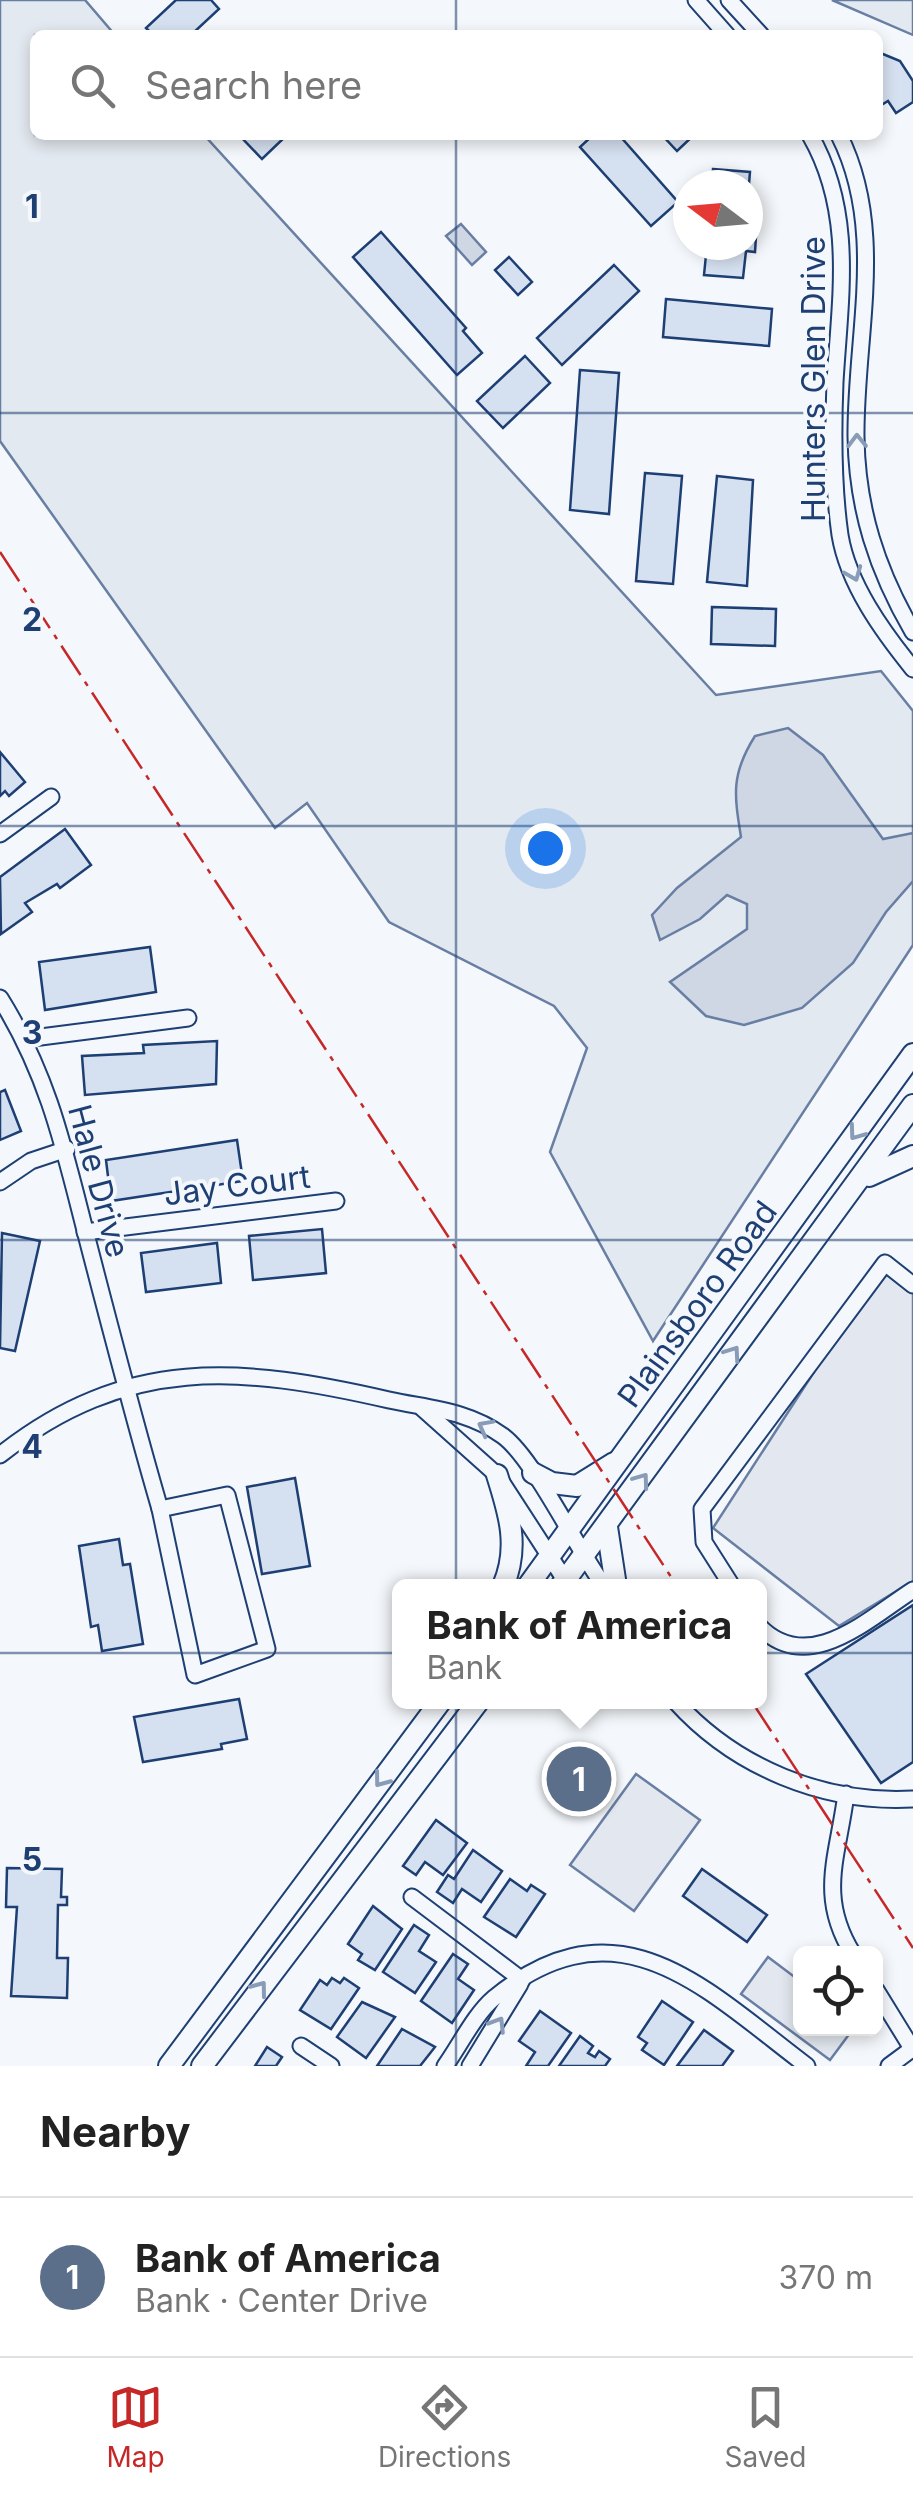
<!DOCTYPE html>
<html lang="en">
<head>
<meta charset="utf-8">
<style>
	:root { --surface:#fff; --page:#f2f2f2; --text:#222; --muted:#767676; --line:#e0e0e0; --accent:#c62828 }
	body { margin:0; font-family:Inter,sans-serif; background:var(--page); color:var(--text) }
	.controls { position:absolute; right:30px; bottom:30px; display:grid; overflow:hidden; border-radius:15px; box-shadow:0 5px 15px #0003 }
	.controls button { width:90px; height:90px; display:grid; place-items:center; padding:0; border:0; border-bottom:2px solid var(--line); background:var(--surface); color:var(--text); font:50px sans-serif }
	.compass { position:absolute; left:673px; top:170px; width:90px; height:90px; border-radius:50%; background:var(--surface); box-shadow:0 5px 15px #0003; rotate:286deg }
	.you { position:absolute; left:545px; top:848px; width:35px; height:35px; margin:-25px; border:8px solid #fff; border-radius:50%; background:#1a73e8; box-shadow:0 0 0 15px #1a73e833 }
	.badge { display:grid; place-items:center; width:65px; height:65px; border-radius:50%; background:var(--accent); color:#fff; font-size:32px; font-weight:700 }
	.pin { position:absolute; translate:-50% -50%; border:5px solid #fff; box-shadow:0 2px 10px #0006 }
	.popup { position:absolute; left:392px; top:1579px; width:375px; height:130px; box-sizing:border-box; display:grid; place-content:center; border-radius:15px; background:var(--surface); filter:drop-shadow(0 2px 8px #0005); font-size:32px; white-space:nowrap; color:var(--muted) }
	.popup b { font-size:38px; color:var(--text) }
	.popup::after { content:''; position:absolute; left:50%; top:100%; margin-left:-20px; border:20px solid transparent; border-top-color:var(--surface) }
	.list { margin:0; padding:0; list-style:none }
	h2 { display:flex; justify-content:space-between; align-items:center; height:130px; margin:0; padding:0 40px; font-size:42px }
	h2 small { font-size:32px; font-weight:400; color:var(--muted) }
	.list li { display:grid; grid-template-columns:65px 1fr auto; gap:30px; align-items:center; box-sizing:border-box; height:160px; padding:0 40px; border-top:2px solid var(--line) }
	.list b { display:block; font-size:38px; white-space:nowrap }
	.list p { margin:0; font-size:32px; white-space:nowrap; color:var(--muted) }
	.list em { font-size:32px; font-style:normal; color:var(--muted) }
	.icon { flex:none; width:55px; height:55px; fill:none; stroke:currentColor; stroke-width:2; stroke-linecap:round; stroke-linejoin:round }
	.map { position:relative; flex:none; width:913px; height:2066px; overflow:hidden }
	.search { position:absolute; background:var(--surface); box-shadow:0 5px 15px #0003; left:30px; right:30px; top:30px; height:110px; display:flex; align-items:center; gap:25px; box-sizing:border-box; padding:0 35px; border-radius:15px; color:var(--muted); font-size:38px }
	.sheet { height:290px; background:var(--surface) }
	nav { display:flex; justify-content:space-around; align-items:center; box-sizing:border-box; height:140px; border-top:2px solid var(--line); background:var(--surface); font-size:28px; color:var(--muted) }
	nav a { display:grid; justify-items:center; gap:5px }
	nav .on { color:var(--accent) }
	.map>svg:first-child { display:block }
</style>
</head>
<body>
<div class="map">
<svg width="913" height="2066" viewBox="0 0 913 2066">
	<rect width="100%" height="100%" fill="#f4f7fb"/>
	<!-- green -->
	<g fill="#e3e9f0" stroke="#687fa3" stroke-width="2.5">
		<path d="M0 0H85L115 35H35V135H204L716 695 881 671 913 711V945L653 1341 550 1152 587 1048 554 1006 389 922 307 803 275 828 0 441Z"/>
		<path d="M832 0H913V35Z"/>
	</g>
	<!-- parking -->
	<g fill="#e3e8f0" stroke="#687fa3" stroke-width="2.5">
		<path d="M882 1267 913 1293V1581L839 1626 713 1528Z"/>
		<path d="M636 1774 700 1820 634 1911 570 1865Z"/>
		<path d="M768 1957 800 1981V2028L853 2029 830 2060 741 1994Z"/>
	</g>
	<!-- water -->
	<g fill="#cfd7e4" stroke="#687fa3" stroke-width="2.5">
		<path d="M461 224 486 252 472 265 446 236Z"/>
		<path d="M788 728 823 755 883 839 913 833V881L886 912 853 963 802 1008 744 1025 706 1016 670 982 747 929V904L727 895 700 919 660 940 652 915 677 888 741 837C734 794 731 774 755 736Z"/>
	</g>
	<!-- building -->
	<g fill="#d5e0f0" stroke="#1d3f73" stroke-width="2.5">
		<path d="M176 0H211L219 9 191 35H153L146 28Z"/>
		<path d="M878 52 900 61 913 81V102L896 113 888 101 878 107Z"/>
		<path d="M239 135H287L262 159Z"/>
		<path d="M593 135H619L678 202 651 226 580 147Z"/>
		<path d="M662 135H694L677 151Z"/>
		<path d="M713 169 750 172 748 196V185H712Z"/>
		<path d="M381 232 466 328 463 331 482 353 457 375 353 257Z"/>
		<path d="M748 235 756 236 755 252 746 251 743 278 704 275 707 245H748Z"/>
		<path d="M509 257 532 282 518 295 495 270Z"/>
		<path d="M614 265 639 291 562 365 537 338Z"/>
		<path d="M666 299 772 309 769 346 663 337Z"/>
		<path d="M525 356 550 383 503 428 477 401Z"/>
		<path d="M580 370 619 373 609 514 570 510Z"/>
		<path d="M645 473 682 476 673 584 636 581Z"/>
		<path d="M717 476 753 480 747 586 707 582Z"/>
		<path d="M712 607 776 609 775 646 711 644Z"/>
		<path d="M0 752 25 782 9 796 5 791 0 796Z"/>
		<path d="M65 829 91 865 60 888 57 884 25 903 32 912 1 934 0 877Z"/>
		<path d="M150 947 156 992 45 1010 39 962Z"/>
		<path d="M217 1041 216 1084 85 1095 82 1056 144 1053 143 1045Z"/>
		<path d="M5 1090 21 1131 0 1140V1092Z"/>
		<path d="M237 1140 243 1181 111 1201 106 1160Z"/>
		<path d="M322 1229 326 1273 253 1280 249 1236Z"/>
		<path d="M2 1233 40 1241 15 1351 0 1348Z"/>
		<path d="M217 1243 221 1283 146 1292 141 1253Z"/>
		<path d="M295 1478 310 1566 262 1574 247 1487Z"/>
		<path d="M119 1539 123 1565 130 1564 143 1644 102 1651 98 1625 91 1627 79 1546Z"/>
		<path d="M913 1605V1762L881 1783 806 1674Z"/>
		<path d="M239 1699 247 1739 221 1744 222 1749 143 1762 134 1717Z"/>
		<path d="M436 1820 467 1843 443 1875 425 1862 416 1875 403 1866Z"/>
		<path d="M473 1850 502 1871 481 1902 462 1889 453 1903 437 1892 448 1875 454 1879Z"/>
		<path d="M7 1868 62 1869 61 1897H67V1905H58L57 1958H68L67 1998 11 1996 17 1907H6Z"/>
		<path d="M702 1869 767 1915 747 1942 683 1896Z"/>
		<path d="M510 1879 527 1891 531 1885 545 1894 516 1937 484 1917Z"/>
		<path d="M373 1906 402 1929 375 1970 358 1960 362 1954 348 1944Z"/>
		<path d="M414 1925 429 1935 419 1951 436 1962 415 1993 383 1972Z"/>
		<path d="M453 1954 468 1964 458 1979 474 1990 452 2023 421 2001Z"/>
		<path d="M332 1978 340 1983 344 1978 359 1988 331 2029 300 2010 320 1980 327 1985Z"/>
		<path d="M662 2001 693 2022 664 2065 642 2050 647 2043 638 2037Z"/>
		<path d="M362 2002 395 2017 366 2058 337 2037Z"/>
		<path d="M540 2011 571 2033 548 2066H526L535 2052 519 2041Z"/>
		<path d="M402 2029 435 2047 420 2066H377Z"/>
		<path d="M704 2030 733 2051 722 2066H677Z"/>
		<path d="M580 2036 593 2046 588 2053 595 2057 599 2051 610 2059 605 2066H559Z"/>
		<path d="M267 2047 282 2057 276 2066H255Z"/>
	</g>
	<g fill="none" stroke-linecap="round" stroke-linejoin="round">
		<!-- minor casing -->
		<g stroke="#1d3f73" stroke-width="19">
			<g id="minor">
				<path d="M696 0 727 35"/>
				<path d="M729 0 761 35"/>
				<path d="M810 135C855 213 840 297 835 382 833 432 833 486 840 535 848 584 883 632 913 669"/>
				<path d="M839 135C887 230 855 335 856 437 857 509 877 570 913 632"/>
				<path d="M0 834 51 797"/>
				<path d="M0 998C50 1078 65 1153 88 1242 111 1331 134 1420 160 1509"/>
				<path d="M25 1039 188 1018"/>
				<path d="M0 1182 31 1161 67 1149"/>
				<path d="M85 1232 336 1201"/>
				<path d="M422 1408 497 1475 569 1586"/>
				<path d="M0 1455C126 1355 241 1366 389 1400 430 1409 467 1410 503 1436 534 1459 577 1549 604 1586"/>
				<path d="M227 1495 267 1649 195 1675 160 1509Z"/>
				<path d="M732 1586 704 1542 702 1509 885 1263 913 1285"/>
				<path d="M759 1626C808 1677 868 1619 913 1590"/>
				<path d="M676 1702C735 1767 823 1804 913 1799"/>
				<path d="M846 1794C838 1857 817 1896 853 1954"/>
				<path d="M412 1897 522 1980"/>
				<path d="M876 1990 913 2050"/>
				<path d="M301 2046 331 2066"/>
				<path d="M445 2066C460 2045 475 2014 494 1998 619 1896 705 1989 807 2066"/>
				<path d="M470 2066 520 1984"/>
				<path d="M889 2066 912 2049"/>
			</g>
		</g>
		<!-- tertiary casing -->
		<g stroke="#1d3f73" stroke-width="24">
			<g id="tertiary">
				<path d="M869 1176 913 1156"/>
				<path d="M533 1473 552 1483 577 1486 614 1463"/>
				<path d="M497 1475C509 1513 520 1547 503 1586"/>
				<path d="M607 1527 616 1586"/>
				<path d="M528 1586 913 1054"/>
				<path d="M561 1586 913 1105"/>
				<path d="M169 2066 440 1702"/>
				<path d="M202 2066 478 1702"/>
			</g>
		</g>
		<!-- minor -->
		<use href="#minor" stroke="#f4f7fb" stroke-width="15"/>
		<!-- tertiary -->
		<use href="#tertiary" stroke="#f4f7fb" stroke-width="20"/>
		<!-- power -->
		<g stroke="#c62828" stroke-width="2.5" stroke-dasharray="35 8 5 8" stroke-linecap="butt">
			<path d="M0 552 677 1586"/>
			<path d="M752 1702 913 1948"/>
		</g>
	</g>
	<!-- one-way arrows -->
	<defs><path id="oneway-chevron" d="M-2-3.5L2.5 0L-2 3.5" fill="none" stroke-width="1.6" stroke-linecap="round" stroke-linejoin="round" transform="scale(2.5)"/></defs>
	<g stroke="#889bb7">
		<use href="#oneway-chevron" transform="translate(857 441) rotate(-91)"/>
		<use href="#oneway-chevron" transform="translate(854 574) rotate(68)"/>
		<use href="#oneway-chevron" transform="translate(856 1133) rotate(126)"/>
		<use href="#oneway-chevron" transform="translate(733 1353) rotate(-55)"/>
		<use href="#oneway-chevron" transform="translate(485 1427) rotate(-152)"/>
		<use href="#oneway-chevron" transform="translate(642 1480) rotate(-54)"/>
		<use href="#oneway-chevron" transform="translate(381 1780) rotate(127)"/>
		<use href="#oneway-chevron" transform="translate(260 1988) rotate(-53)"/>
		<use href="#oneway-chevron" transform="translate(498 2024) rotate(-58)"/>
	</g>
	<!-- grid -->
	<path fill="none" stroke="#1d3f73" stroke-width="2.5" stroke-opacity="0.55" d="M456 0V35M456 135V2066M0 413H913M0 826H913M0 1240H913M0 1653H913"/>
	<g text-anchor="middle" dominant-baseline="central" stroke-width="8" stroke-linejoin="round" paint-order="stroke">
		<!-- street labels -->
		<g font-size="32" fill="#1d3f73" stroke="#f4f7fb">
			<text transform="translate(813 379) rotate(-90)">Hunters Glen Drive</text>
			<text transform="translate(99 1181) rotate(75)">Hale Drive</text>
			<text transform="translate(237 1185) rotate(-7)">Jay Court</text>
			<text transform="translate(697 1304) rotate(-54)">Plainsboro Road</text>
		</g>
	</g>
	<g font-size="32" text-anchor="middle" font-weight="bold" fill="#1d3f73" stroke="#f4f7fb" stroke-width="8" stroke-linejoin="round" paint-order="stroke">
		<text x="32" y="218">1</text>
		<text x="32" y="631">2</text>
		<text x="32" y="1044">3</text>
		<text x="32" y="1458">4</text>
		<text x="32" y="1871">5</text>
	</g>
</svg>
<div class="controls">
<button><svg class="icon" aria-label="locate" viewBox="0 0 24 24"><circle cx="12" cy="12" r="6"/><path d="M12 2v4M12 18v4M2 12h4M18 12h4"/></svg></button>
</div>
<svg class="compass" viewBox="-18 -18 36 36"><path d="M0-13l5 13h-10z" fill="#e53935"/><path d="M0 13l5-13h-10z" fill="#767676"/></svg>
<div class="you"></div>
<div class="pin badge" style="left:579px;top:1779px;background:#5c6f8a">1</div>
<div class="popup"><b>Bank of America</b>Bank</div>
<div class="search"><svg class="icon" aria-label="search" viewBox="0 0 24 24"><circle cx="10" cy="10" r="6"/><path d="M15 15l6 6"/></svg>Search here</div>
</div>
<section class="sheet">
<h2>Nearby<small></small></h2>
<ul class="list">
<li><span class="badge" style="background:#5c6f8a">1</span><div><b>Bank of America</b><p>Bank · Center Drive</p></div><em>370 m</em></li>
</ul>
</section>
<nav>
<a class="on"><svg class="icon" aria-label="map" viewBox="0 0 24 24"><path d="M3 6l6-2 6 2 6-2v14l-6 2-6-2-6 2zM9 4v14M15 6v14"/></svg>Map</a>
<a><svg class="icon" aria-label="directions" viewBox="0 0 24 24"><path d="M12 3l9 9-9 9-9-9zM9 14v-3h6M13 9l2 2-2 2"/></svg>Directions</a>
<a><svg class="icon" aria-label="saved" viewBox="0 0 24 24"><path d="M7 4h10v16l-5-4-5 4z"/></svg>Saved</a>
</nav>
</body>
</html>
